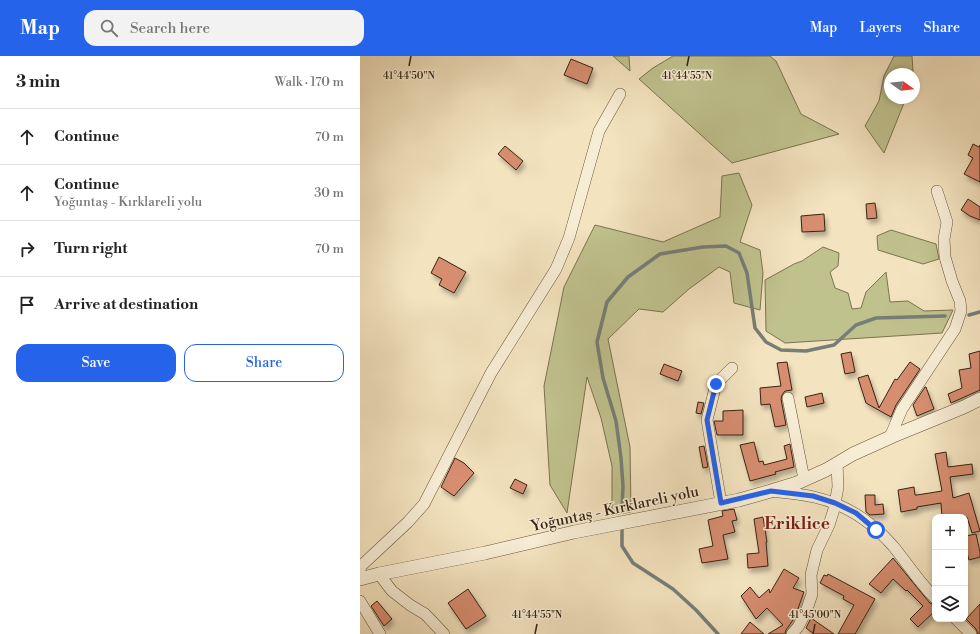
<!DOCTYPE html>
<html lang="en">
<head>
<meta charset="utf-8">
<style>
	:root { --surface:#fff; --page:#f2f2f2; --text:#222; --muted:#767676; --line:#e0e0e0; --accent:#2563eb }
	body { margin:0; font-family:"Libre Bodoni",serif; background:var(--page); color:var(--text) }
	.controls { position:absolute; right:12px; bottom:12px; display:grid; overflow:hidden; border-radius:8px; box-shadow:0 2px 6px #0003 }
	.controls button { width:36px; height:36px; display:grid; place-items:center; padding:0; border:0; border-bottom:1px solid var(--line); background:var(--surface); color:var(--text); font:20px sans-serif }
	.compass { position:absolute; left:524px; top:12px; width:36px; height:36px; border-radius:50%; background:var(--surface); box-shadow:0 2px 6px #0003; rotate:105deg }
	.stop { position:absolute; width:12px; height:12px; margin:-9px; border:3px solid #2563eb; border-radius:50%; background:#fff }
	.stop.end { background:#2563eb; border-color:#fff; box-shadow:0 1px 4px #0008 }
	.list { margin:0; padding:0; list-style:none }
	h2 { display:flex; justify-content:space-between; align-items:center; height:52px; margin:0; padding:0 16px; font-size:17px }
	h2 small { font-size:13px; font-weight:400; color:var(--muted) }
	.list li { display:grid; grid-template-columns:26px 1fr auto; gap:12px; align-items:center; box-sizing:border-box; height:56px; padding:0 16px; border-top:1px solid var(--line) }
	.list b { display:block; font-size:15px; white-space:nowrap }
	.list p { margin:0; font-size:13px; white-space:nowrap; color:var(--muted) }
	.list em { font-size:13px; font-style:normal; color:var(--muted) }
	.actions { display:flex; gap:8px; padding:12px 16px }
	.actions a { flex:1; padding:9px 0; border:1px solid var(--accent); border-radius:12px; text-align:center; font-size:14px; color:var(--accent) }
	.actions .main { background:var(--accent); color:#fff }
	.icon { flex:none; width:22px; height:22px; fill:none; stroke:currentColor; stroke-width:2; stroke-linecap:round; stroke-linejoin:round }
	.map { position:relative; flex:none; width:620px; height:578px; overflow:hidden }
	header { display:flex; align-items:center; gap:24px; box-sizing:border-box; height:56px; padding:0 20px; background:var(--accent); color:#fff }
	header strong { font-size:19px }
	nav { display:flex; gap:22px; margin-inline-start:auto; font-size:14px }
	.search { width:280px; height:36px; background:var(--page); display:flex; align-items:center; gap:10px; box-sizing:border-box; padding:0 14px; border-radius:12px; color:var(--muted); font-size:15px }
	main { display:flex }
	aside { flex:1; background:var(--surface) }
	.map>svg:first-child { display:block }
</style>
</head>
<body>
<header>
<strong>Map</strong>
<div class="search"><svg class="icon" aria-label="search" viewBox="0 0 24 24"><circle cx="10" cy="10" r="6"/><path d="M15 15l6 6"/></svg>Search here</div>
<nav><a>Map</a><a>Layers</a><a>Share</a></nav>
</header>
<main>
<aside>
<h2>3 min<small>Walk · 170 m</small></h2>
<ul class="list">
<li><svg class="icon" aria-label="ahead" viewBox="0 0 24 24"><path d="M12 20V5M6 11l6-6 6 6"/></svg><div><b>Continue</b></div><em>70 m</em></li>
<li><svg class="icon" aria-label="ahead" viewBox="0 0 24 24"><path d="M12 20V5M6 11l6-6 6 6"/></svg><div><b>Continue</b><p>Yoğuntaş - Kırklareli yolu</p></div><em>30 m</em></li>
<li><svg class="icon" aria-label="right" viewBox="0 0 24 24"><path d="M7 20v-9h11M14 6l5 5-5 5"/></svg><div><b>Turn right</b></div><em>70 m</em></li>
<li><svg class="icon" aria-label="arrive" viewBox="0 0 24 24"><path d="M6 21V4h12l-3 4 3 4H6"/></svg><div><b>Arrive at destination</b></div></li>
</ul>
<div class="actions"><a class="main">Save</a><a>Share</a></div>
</aside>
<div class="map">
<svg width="620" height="578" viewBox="0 0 620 578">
	<defs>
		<filter id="shadow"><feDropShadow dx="2.5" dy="4.5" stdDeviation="2" flood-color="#0004"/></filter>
	</defs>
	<rect width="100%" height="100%" fill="#f3e3bf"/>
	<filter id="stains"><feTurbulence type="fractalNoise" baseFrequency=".005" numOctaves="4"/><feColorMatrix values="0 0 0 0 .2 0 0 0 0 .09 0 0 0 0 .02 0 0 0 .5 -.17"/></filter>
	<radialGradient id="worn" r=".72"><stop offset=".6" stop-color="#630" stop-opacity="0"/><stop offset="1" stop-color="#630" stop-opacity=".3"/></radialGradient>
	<!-- green -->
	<g fill="#c0c28e" stroke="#7c7250">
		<path d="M253 0H269L270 15Z"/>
		<path d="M313 0H410L416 5 441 58 479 78 372 107 279 23 293 12Z"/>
		<path d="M534 0H552L553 16V18H530V42H546L524 97 505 70 519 45 524 20Z"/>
		<path d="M379 117 392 149 380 186 400 194 403 217 400 254 374 247 370 216 359 211 329 233 303 256 279 253 248 283 270 391 271 456 252 459V410L241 362 227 321 207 457 190 429 184 330 204 231 235 169 303 186 360 161 362 120Z"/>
		<path d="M531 174 576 188 579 203 563 208 518 194 517 180Z"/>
		<path d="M463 191 479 197 478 210 470 216 475 232 488 237 492 253 501 252 506 236 526 216 530 246 548 245 564 255 593 254 582 277 425 287 406 275 405 224 434 208 442 205Z"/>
	</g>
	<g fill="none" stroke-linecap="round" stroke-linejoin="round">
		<!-- stream -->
		<g stroke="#767e78" stroke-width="3.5">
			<path d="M609 259 620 256"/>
			<path d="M262 453 263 430 261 402 256 365 243 322 237 286 247 246 268 221 300 198 343 191 366 190 379 197 387 217 395 272 406 286 421 294 446 295 474 289 496 269 516 262 585 260"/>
			<path d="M262 474V490L273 507 313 533 336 554 358 578"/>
		</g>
	</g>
	<!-- building -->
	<g fill="#d68d70" stroke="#382311" filter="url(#shadow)">
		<path d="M211 3 233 12 227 28 204 19Z"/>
		<path d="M613 88 619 91 620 89V126L604 118 613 102 608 99Z"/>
		<path d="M145 90 163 105 156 114 138 98Z"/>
		<path d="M608 143 620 151V164L610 160 601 154Z"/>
		<path d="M515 147 517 162 507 163 506 148Z"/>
		<path d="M464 158 465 175 442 176 441 160Z"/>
		<path d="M79 201 106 216 94 237 79 229 82 223 71 217Z"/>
		<path d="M620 295V334L591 347 588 338 602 332 599 314 611 312 609 298Z"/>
		<path d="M491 296 495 316 485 318 481 298Z"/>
		<path d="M427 306 432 334 425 335 422 339 421 343 426 369 415 371 410 348 401 349 400 332 421 330 417 307Z"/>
		<path d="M550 306 560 313 536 349 531 361 506 347 498 322 508 319 519 352 535 323 537 324Z"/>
		<path d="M304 308 322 315 318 325 300 318Z"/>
		<path d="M565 331H566L574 353 557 360 553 349Z"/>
		<path d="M462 337 464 347 447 351 445 341Z"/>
		<path d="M338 346 344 347 341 358 336 357Z"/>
		<path d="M383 354V379H357L354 365H363V355Z"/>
		<path d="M394 386 399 406 403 405 404 409 427 403 424 390 430 388 434 411 415 416 416 418 390 425 380 389Z"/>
		<path d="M344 390 348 411 343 412 339 391Z"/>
		<path d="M586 396 588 411 612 408 613 418 590 421 593 442 609 437 620 475 612 477 607 461H582L581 447 557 451V453L541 456 538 434 554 431 555 439H557L582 435 575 398Z"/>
		<path d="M95 402 104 407 114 417 94 440 81 431Z"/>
		<path d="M155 423 167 429 163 438 150 432Z"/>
		<path d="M505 439H515V449L523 448 524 458 510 459 506 456Z"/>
		<path d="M374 453 377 464 372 465 375 476 363 479 368 503 342 507 339 493 353 490 348 464 363 460 362 455Z"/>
		<path d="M403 461 407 486H406L408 510 388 512 387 498 399 497 394 463Z"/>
		<path d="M616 478 620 496V501L609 504 605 489V480Z"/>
		<path d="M533 502 564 540 570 547 575 549V555L558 571 550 563 563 550 547 534 546 535 533 523 521 537 509 528Z"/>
		<path d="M424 513 439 522 433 532 444 536 435 561 426 574 425 578H408L423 569 407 552 396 563 381 540 390 531 399 542 409 533 410 537Z"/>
		<path d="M468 518 515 543 495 578H478L494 549 483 543 484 540 460 527 464 519 467 520Z"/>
		<path d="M108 533 126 560 106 573 88 547Z"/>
		<path d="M17 545 32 563 24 570 11 550Z"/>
		<path d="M620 548V578H618L616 573 606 563Z"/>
		<path d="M451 562 474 578H454L446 572Z"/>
		<path d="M390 566 404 578H381Z"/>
	</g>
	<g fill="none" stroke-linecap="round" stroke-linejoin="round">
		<!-- minor casing -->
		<g stroke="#67533c" stroke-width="12">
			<g id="minor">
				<path d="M428 342 444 423"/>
				<path d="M530 381 542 353 595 273 601 255 600 245 592 225 585 201 584 183 587 166 577 135"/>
				<path d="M412 435C426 437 441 438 454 441 485 448 512 466 533 490 547 507 559 526 575 542"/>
				<path d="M361 447 347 364 356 328 372 312"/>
				<path d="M0 514 1 510 48 466 64 448 131 317 196 213 209 182 239 75 260 38"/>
				<path d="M19 518 32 535 50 549 65 558 84 578"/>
				<path d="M0 545 20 578"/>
				<path d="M596 563 611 578"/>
				<path d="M432 578 438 571 446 556 452 538 451 519 457 494 469 469 474 453 478 431 477 408"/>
			</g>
		</g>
		<!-- tertiary casing -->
		<g stroke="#67533c" stroke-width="14">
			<path id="tertiary" d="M0 523 19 518 125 497 214 476 379 444 411 435 437 427 466 414 493 398 533 380 604 351 620 343"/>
		</g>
		<!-- minor -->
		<use href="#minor" stroke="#f7edd5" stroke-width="11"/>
		<!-- tertiary -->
		<use href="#tertiary" stroke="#f7edd5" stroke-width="13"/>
	</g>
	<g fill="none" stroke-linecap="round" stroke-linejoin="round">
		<!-- route -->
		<path stroke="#2563eb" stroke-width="5" d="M356 328 347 364 361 447 411 435 453 440 475 447 496 457 516 474"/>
	</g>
	<!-- ticks -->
	<path fill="none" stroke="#382311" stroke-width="1.5" d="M49 10 51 0M327 10 329 0M175 578 177 568M453 578 455 568"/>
	<g text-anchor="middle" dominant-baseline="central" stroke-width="3" stroke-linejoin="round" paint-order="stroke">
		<!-- street labels -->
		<g font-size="15" fill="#382311" stroke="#f7edd5">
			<text transform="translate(255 453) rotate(-12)">Yoğuntaş - Kırklareli yolu</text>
		</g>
		<!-- quarter labels -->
		<g font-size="17" font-weight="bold" fill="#7a1f14" stroke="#f7edd5">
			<text x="437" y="468">Eriklice</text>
		</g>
	</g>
	<g font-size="10" text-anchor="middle" fill="#382311" stroke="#f7edd5" stroke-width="3" stroke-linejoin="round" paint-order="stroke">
		<text x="49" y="23">41°44'50"N</text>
		<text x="327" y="23">41°44'55"N</text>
		<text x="177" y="562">41°44'55"N</text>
		<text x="455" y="562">41°45'00"N</text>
	</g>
	<rect width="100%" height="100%" filter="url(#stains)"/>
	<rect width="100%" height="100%" fill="url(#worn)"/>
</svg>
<div class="controls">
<button>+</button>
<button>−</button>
<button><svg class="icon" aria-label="layers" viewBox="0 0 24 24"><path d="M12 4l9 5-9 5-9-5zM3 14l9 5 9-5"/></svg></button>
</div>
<svg class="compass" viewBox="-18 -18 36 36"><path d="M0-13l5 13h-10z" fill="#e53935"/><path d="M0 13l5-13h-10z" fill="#767676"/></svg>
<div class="stop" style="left:516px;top:474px"></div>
<div class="stop end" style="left:356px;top:328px"></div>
</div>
</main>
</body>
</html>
